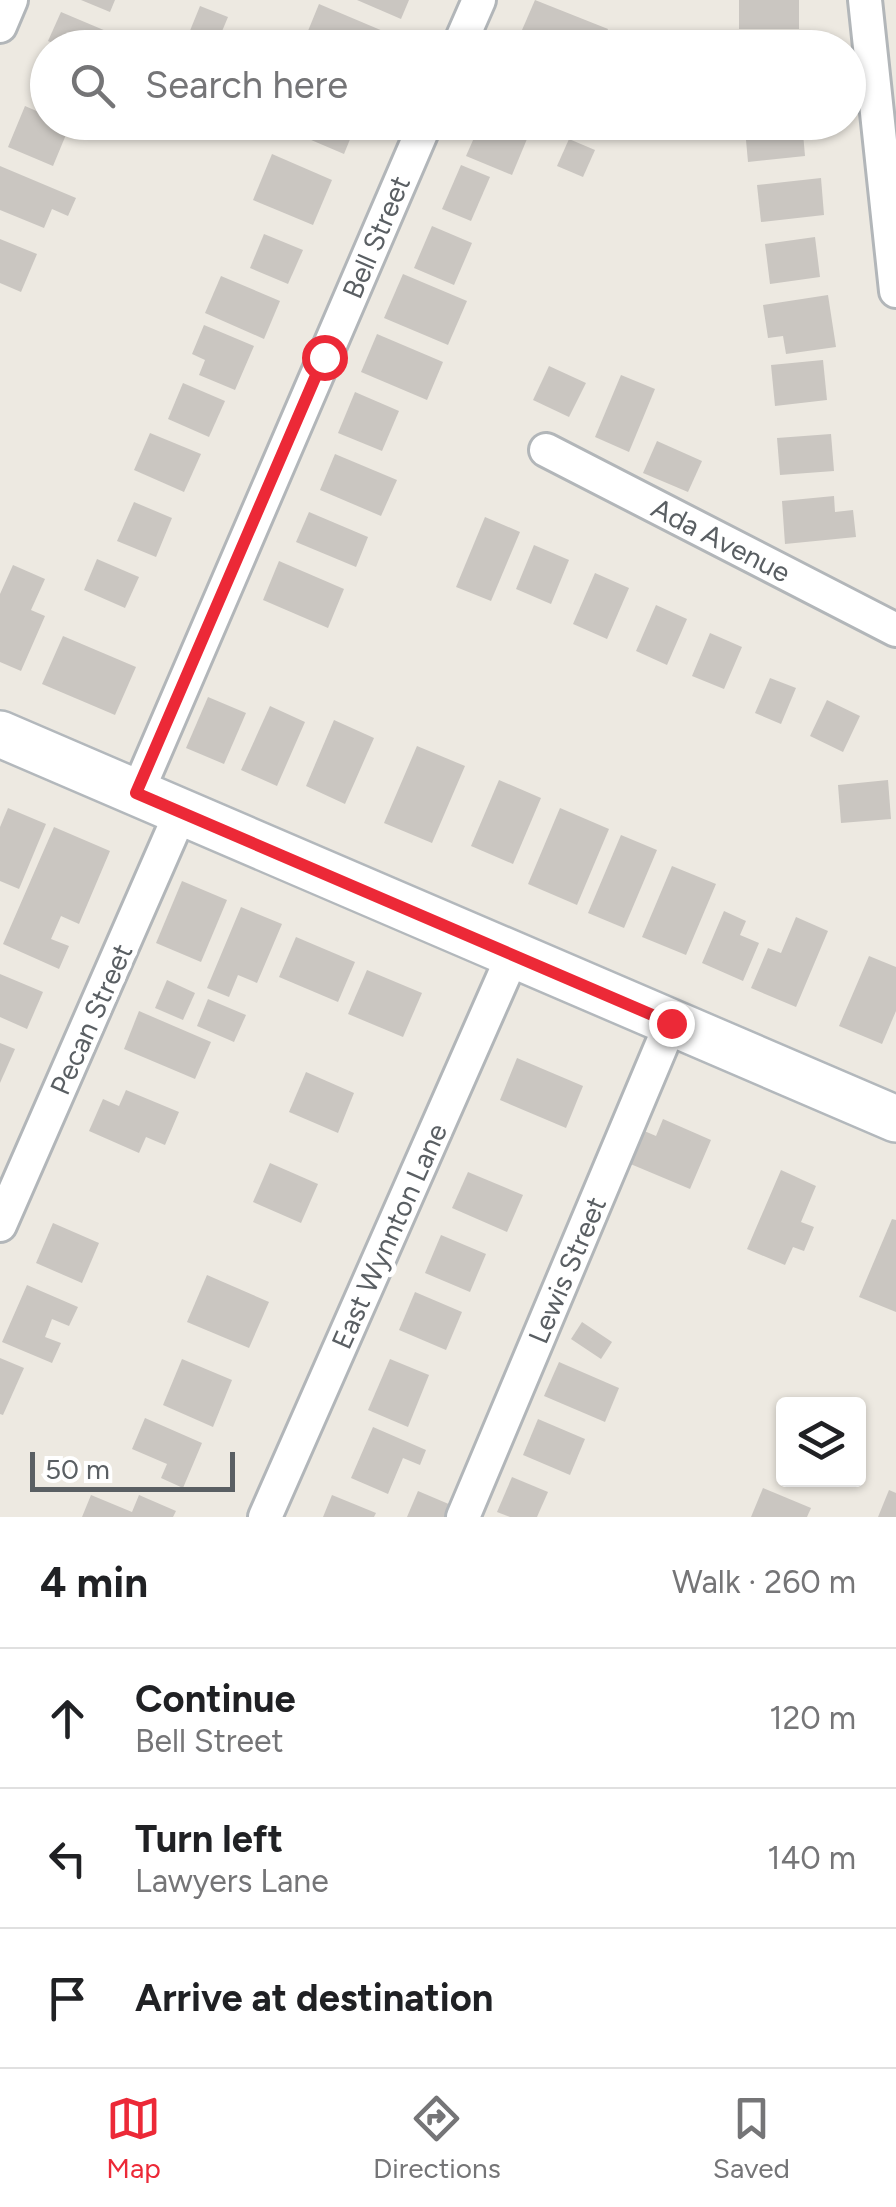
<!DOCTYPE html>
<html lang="en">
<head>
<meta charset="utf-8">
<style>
	:root { --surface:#fff; --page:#f2f2f2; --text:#202124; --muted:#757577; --line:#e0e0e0; --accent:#ec2937 }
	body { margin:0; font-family:Figtree,sans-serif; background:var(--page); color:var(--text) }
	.controls { position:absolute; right:30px; bottom:30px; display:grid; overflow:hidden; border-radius:10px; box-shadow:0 2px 8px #0004 }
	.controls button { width:90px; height:90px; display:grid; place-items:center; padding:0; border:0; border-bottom:2px solid var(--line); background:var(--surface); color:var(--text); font:50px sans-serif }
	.scale { position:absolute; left:30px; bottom:25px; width:205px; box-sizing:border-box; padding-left:10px; border:5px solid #5a5f63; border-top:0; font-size:28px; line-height:35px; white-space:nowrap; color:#5a5f63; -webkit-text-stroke:8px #fff; paint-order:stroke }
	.stop { position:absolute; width:30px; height:30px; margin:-22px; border:8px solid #ec2937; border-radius:50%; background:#fff }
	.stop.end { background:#ec2937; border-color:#fff; box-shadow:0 2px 10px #0008 }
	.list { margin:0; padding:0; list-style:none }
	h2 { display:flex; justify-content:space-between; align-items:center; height:130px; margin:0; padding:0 40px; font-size:42px }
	h2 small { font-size:32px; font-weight:400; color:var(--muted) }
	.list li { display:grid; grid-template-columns:65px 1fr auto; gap:30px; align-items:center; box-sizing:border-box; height:140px; padding:0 40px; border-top:2px solid var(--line) }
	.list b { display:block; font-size:38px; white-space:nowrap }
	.list p { margin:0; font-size:32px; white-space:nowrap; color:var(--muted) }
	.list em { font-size:32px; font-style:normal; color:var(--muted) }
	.icon { flex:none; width:55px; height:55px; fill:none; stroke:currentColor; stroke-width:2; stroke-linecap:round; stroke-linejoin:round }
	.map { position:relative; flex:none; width:896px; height:1517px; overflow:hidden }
	.search { position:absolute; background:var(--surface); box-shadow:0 2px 8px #0004; left:30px; right:30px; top:30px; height:110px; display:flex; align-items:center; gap:25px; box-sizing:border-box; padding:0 35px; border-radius:55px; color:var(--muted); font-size:38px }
	.sheet { height:550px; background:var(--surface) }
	nav { display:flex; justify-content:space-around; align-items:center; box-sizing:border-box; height:140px; border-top:2px solid var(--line); background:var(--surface); font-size:28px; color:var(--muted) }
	nav a { display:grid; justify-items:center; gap:5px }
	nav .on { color:var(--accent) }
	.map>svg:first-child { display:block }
</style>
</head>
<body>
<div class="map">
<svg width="896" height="1517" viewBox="0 0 896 1517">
	<rect width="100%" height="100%" fill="#ede9e1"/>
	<!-- building -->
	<g fill="#cac6c1">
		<path d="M81 0H115L110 12Z"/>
		<path d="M357 0H409L401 19Z"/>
		<path d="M535 0 608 29 601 48H543L519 37Z"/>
		<rect x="739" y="0" width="60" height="29"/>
		<path d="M319 4 390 34 384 48H301Z"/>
		<path d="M200 6 228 17 215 48H183Z"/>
		<path d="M61 12 132 42 129 48H64L48 41Z"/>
		<path d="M48 62V96L35 90Z"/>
		<path d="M25 106 48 116V122L70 125 53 166 8 147Z"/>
		<path d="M277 122H357L344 154 276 125Z"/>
		<path d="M481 122 527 139 512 175 466 156Z"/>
		<path d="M802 122 805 156 748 162 745 129Z"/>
		<path d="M569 139 595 150 583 177 557 166Z"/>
		<path d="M272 154 332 180 313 225 253 200Z"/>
		<path d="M461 165 490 177 471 221 442 209Z"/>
		<path d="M0 166 76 198 68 216 52 209 44 228 0 210Z"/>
		<path d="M821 178 824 215 761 222 757 185Z"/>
		<path d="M432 226 472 243 454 285 414 268Z"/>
		<path d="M264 234 303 250 288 284 250 268Z"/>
		<path d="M815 237 820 277 770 284 765 244Z"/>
		<path d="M0 239 37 254 21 292 0 283Z"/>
		<path d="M403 274 467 301 448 345 384 318Z"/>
		<path d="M221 276 280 301 264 339 205 313Z"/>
		<path d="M828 295 836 347 786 354 783 336 768 338 763 305Z"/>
		<path d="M204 325 254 346 235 390 199 375 205 360 192 354Z"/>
		<path d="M377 334 443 362 427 400 361 372Z"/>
		<path d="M823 360 827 400 775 406 771 365Z"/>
		<path d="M549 366 586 383 569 417 533 400Z"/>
		<path d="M621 375 655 389 629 452 595 437Z"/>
		<path d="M183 383 225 401 209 437 168 419Z"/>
		<path d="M355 392 399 411 382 451 338 433Z"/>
		<path d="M150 433 201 454 184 492 134 470Z"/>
		<path d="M831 434 834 471 780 475 777 438Z"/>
		<path d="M657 441 702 461 688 492 643 473Z"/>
		<path d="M335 454 397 480 381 516 320 490Z"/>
		<path d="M834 496 835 512 853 510 856 537 785 544 782 501Z"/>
		<path d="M134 502 172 518 156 557 117 541Z"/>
		<path d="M309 512 368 537 356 567 296 542Z"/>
		<path d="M485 517 520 532 491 601 456 587Z"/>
		<path d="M534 545 569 560 551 604 516 589Z"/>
		<path d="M97 559 139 577 125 608 84 590Z"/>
		<path d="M279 561 344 589 328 628 263 600Z"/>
		<path d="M13 565 45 579 31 610 45 616 21 671 0 662V594Z"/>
		<path d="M595 573 629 588 607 639 573 624Z"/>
		<path d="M656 605 687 619 667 665 636 651Z"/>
		<path d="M710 633 742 647 724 689 692 676Z"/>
		<path d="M63 636 136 667 115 715 42 684Z"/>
		<path d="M770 678 796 688 781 724 755 713Z"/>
		<path d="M208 697 246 713 224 764 186 748Z"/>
		<path d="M827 700 860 716 843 752 810 736Z"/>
		<path d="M270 706 305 722 277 786 241 770Z"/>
		<path d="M334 720 374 738 345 804 306 786Z"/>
		<path d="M417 746 465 766 432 843 384 823Z"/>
		<path d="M499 780 541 798 513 864 471 846Z"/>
		<path d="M888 780 891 819 841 823 838 785Z"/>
		<path d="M8 808 46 824 19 889 0 881V827Z"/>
		<path d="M560 808 609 829 577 905 528 884Z"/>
		<path d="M54 827 110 851 79 924 61 916 51 939 69 946 59 969 3 944Z"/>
		<path d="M621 835 657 850 624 928 588 913Z"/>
		<path d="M672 866 716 884 686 955 642 937Z"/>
		<path d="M182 881 227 900 201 962 156 943Z"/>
		<path d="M241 907 282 924 257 983 238 975 229 997 207 988Z"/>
		<path d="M724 911 746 921 740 935 759 943 743 981 702 963Z"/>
		<path d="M796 917 828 931 796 1007 751 988 768 948 781 953Z"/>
		<path d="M296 937 355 962 338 1002 279 977Z"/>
		<path d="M869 956 896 967V1011L882 1044 839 1026Z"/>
		<path d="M367 970 422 993 403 1037 348 1014Z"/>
		<path d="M0 974 43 992 27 1029 0 1017Z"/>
		<path d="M167 980 195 993 183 1020 155 1008Z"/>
		<path d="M208 999 246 1015 234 1042 197 1026Z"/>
		<path d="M139 1011 211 1042 195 1079 124 1049Z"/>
		<path d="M0 1043 15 1049 0 1083Z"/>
		<path d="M517 1058 583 1086 566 1128 500 1100Z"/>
		<path d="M306 1072 354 1093 338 1133 289 1112Z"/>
		<path d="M126 1090 179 1112 165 1145 146 1137 139 1153 89 1131 103 1099 119 1106Z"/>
		<path d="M663 1119 711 1140 690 1189 621 1160 635 1127 656 1136Z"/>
		<path d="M270 1163 318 1184 301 1223 253 1202Z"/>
		<path d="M781 1170 816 1186 801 1222 814 1227 804 1251 793 1247 785 1265 747 1249Z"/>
		<path d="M468 1172 523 1195 507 1232 452 1208Z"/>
		<path d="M892 1219 896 1220V1312L859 1297Z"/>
		<path d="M53 1223 99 1243 82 1283 36 1263Z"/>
		<path d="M441 1235 486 1254 470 1292 425 1273Z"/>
		<path d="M207 1275 269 1302 249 1348 187 1322Z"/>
		<path d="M27 1285 78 1307 69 1326 52 1319 45 1337 61 1343 52 1363 2 1342Z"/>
		<path d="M415 1292 462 1312 446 1350 399 1330Z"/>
		<path d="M582 1322 612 1342 601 1359 571 1339Z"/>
		<path d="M0 1358 24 1368 3 1415 0 1414Z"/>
		<path d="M182 1359 232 1380 213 1427 163 1405Z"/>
		<path d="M390 1359 429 1375 408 1427 368 1410Z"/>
		<path d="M559 1362 619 1388 605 1422 544 1396Z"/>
		<path d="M145 1418 202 1443 183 1488 161 1478 167 1464 132 1449Z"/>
		<path d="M538 1419 585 1439 570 1475 523 1455Z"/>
		<path d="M373 1427 426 1450 420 1465 403 1458 388 1494 351 1478Z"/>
		<path d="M512 1477 548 1492 537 1517H510L497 1512Z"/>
		<path d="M763 1488 811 1508 807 1517H751Z"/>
		<path d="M889 1490 896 1493V1517H878Z"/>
		<path d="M418 1491 451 1505 446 1517H407Z"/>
		<path d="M91 1495 132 1512 139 1495 176 1511 173 1517H82Z"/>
		<path d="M332 1495 376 1513 374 1517H323Z"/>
	</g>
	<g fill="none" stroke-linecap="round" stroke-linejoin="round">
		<!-- street casing -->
		<g stroke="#b2b6b9" stroke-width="38">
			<g id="street">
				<path d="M865 0 896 291"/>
				<path d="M0 26 11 0"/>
				<path d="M458 48 479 0"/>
				<path d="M546 450 896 630"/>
				<path d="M137 793 426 122"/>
				<path d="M0 1225 181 812"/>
				<path d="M265 1517 513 955"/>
				<path d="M463 1517 671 1023"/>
			</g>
		</g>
		<!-- secondary casing -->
		<g stroke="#b3b8bc" stroke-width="50">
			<path id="secondary" d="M0 734 896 1119"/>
		</g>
		<!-- street -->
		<use href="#street" stroke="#fff" stroke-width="32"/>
		<!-- secondary -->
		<use href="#secondary" stroke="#fff" stroke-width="45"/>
	</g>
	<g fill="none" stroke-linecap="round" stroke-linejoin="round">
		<!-- route -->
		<path stroke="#ec2937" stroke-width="12" d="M324 357 136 793 671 1023"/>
	</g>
	<g text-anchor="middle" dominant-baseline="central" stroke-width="10" stroke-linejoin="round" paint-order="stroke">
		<!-- street labels -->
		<g font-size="28" fill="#5a5f63" stroke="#fff">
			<text transform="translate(376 237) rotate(-67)">Bell Street</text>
			<text transform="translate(721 540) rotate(27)">Ada Avenue</text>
			<text transform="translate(91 1019) rotate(-66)">Pecan Street</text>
			<text transform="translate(389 1236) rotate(-66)">East Wynnton Lane</text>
			<text transform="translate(567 1270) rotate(-67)">Lewis Street</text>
		</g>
	</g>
</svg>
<div class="controls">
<button><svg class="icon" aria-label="layers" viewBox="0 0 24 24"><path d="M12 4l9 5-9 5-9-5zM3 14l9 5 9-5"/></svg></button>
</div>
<div class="scale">50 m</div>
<div class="stop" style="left:324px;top:357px"></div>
<div class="stop end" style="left:671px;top:1023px"></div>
<div class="search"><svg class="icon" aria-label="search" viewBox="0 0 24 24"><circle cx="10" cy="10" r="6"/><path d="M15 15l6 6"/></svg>Search here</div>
</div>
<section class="sheet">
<h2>4 min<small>Walk · 260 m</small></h2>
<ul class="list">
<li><svg class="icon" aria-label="ahead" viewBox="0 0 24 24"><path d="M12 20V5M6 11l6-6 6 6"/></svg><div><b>Continue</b><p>Bell Street</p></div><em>120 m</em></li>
<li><svg class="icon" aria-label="left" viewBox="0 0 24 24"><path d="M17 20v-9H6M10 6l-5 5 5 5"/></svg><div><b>Turn left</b><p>Lawyers Lane</p></div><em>140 m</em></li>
<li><svg class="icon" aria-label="arrive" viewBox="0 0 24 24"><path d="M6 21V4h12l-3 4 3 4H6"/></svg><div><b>Arrive at destination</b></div></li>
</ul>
</section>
<nav>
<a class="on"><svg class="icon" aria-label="map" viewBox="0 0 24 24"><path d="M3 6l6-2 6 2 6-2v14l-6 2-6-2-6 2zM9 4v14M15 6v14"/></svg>Map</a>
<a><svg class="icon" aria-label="directions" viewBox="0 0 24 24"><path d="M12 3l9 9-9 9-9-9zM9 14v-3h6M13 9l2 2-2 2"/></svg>Directions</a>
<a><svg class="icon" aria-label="saved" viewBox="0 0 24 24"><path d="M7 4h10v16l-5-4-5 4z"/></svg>Saved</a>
</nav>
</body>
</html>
